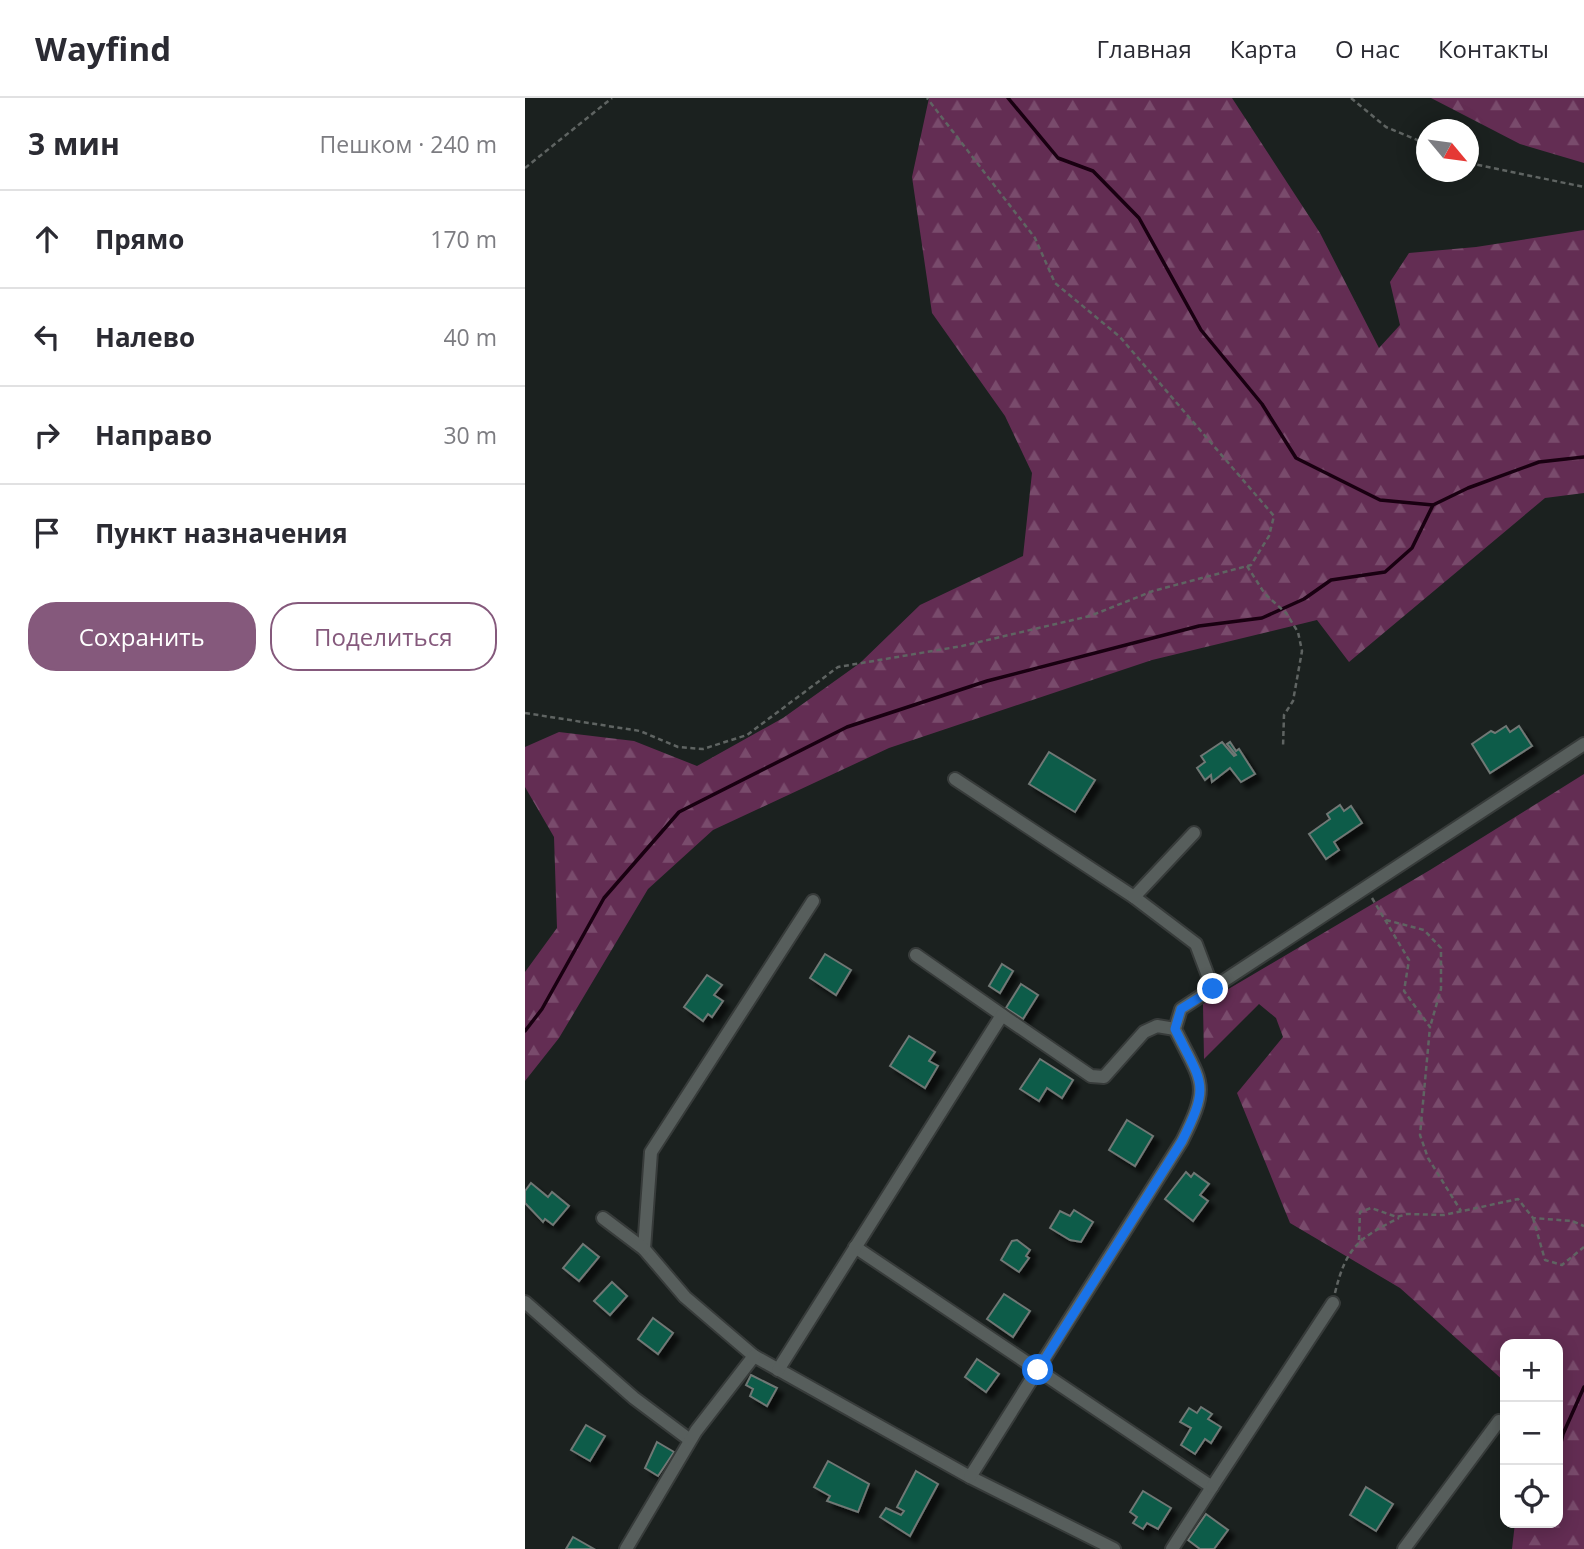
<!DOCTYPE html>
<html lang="ru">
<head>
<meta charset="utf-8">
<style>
	:root { --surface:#fff; --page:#f7f7f7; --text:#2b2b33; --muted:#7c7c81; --line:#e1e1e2; --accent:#85597c }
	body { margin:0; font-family:"Open Sans",sans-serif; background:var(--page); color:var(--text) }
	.controls { position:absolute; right:21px; bottom:21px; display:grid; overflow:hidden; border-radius:14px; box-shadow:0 4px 18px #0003 }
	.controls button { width:63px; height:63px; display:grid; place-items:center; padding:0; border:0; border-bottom:2px solid var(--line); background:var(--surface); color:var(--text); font:35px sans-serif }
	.compass { position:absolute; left:891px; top:21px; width:63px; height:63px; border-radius:50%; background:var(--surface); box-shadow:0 4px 18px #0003; rotate:119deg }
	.stop { position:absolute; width:21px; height:21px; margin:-16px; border:5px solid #1a73e8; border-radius:50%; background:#fff }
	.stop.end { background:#1a73e8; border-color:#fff; box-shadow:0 2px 7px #0008 }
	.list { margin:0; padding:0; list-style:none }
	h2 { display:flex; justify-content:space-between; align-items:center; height:91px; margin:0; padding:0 28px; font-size:30px }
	h2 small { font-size:23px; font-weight:400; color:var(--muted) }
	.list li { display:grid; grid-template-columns:46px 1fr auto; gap:21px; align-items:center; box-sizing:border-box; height:98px; padding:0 28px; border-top:2px solid var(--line) }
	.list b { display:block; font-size:26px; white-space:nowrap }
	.list em { font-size:23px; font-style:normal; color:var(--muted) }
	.actions { display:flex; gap:14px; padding:21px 28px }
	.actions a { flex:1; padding:16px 0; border:2px solid var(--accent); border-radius:28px; text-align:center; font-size:24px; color:var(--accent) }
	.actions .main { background:var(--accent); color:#fff }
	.icon { flex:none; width:38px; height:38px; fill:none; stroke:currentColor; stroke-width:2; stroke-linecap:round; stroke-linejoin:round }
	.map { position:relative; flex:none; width:1059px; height:1451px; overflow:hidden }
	header { display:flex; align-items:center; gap:42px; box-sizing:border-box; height:98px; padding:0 35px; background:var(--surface); border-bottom:2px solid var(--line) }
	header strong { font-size:33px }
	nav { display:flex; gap:38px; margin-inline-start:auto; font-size:24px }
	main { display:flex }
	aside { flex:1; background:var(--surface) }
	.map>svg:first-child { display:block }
</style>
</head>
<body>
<header>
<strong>Wayfind</strong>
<nav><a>Главная</a><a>Карта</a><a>О нас</a><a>Контакты</a></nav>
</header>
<main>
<aside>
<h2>3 мин<small>Пешком · 240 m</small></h2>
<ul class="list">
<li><svg class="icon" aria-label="ahead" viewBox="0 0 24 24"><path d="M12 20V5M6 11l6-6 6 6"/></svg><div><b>Прямо</b></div><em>170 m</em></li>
<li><svg class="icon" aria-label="left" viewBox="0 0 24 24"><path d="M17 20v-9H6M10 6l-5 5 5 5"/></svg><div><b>Налево</b></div><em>40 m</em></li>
<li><svg class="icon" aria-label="right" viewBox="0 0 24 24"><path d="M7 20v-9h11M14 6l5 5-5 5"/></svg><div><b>Направо</b></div><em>30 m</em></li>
<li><svg class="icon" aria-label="arrive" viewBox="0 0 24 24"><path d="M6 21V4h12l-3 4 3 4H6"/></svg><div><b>Пункт назначения</b></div></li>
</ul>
<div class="actions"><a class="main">Сохранить</a><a>Поделиться</a></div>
</aside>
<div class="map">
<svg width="1059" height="1451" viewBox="0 0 1059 1451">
	<defs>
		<pattern id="forest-firs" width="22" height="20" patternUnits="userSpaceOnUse" patternTransform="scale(1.75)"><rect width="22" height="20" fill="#632d53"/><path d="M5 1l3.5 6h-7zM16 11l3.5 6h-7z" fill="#794b6c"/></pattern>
		<filter id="shadow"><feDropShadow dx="6" dy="6" stdDeviation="2" flood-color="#0009"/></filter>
	</defs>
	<rect width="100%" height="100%" fill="#1b211f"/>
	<!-- forest -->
	<g fill="url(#forest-firs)">
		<path d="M404 0H707L795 135 854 250 875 227 865 184 884 155 951 149 1059 132V395L1020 400 824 564 792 522 627 562 364 650 188 732 123 791 34 940 0 983V874L32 830 29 739 0 689V649L34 634 109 643 172 668 258 620 335 565 395 507 498 458 507 375 480 318 407 215 387 79Z"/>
		<path d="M906 0H1059V65L995 46Z"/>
		<path d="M1059 676V1451H987L990 1425H1033V1246H980V1284L875 1190 765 1125 712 995 758 939 751 920 734 906 679 961 678 906 905 772Z"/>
	</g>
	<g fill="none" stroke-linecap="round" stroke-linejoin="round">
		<!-- stream -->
		<g stroke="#190011" stroke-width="3.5">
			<path d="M483 0 533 60 568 73 614 120 676 232 737 306 771 360 855 402 908 407 943 390 1014 364 1059 359"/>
			<path d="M0 933 17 911 79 800 154 714 322 629 462 583 674 528 737 520 779 501 806 482 860 474 887 450 908 407"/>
			<path d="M1033 1359 1038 1336 1059 1289"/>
		</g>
	</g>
	<!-- building -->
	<g fill="#0b5b49" stroke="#707875" stroke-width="2" filter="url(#shadow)">
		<path d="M981 628 985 634 994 628 1007 648 965 675 947 646 966 633 970 635Z"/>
		<path d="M697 644 709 658 711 657 702 646 705 644 711 653 714 651 730 676 716 684 705 670 687 684 686 677 680 682 672 670 680 664 676 658Z"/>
		<path d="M524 654 570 682 550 714 504 686Z"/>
		<path d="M815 707 819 713 826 708 837 725 809 744 814 752 801 761 784 736 805 721 802 716Z"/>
		<path d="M300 856 326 872 311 897 285 880Z"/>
		<path d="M477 866 488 873 475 895 464 888Z"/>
		<path d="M182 877 197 887 189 897 198 903 187 919 183 916 178 923 159 909Z"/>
		<path d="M496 886 513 897 498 921 481 910Z"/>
		<path d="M384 938 410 954 404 963 413 968 400 990 365 968Z"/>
		<path d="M515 961 548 982 537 1000 522 990 514 1003 495 991Z"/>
		<path d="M602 1022 628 1038 610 1068 584 1052Z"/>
		<path d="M661 1074 666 1079 669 1075 684 1086 675 1097 683 1103 668 1123 640 1101Z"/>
		<path d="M6 1085 23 1099 27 1094 44 1108 28 1127 20 1121 18 1124 0 1105V1093Z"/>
		<path d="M549 1112 568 1124 556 1144 545 1142 525 1130 535 1113 545 1118Z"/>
		<path d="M492 1142 505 1152 501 1158 504 1160 494 1174 476 1162 487 1143Z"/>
		<path d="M58 1146 74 1159 54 1183 38 1170Z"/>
		<path d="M87 1184 102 1198 85 1217 69 1203Z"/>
		<path d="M479 1196 505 1213 488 1239 462 1221Z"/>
		<path d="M128 1220 148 1235 133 1256 113 1241Z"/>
		<path d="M452 1261 474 1276 461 1294 440 1279Z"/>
		<path d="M226 1277 252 1290 242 1308 225 1298 228 1291 221 1287Z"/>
		<path d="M676 1309 687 1316 683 1321 696 1329 686 1345 680 1341 670 1356 656 1347 666 1330 655 1324 664 1310 672 1315Z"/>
		<path d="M61 1327 80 1338 65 1363 46 1352Z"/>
		<path d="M132 1344 149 1354 133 1378 120 1370Z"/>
		<path d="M303 1363 344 1386 333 1414 302 1403 305 1398 289 1389Z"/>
		<path d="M391 1373 413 1386 385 1438 355 1419 361 1410 376 1417 379 1413 372 1409Z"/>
		<path d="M841 1389 868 1406 851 1433 825 1417Z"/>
		<path d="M618 1393 646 1410 633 1431 622 1425 618 1431 608 1425 612 1419 605 1414Z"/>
		<path d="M681 1416 703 1432 689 1451H675L663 1442Z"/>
		<path d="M48 1439 69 1451H41Z"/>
	</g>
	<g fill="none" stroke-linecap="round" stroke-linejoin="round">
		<!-- minor casing -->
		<g stroke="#373b3a" stroke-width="16">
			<g id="minor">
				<path d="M430 681 609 799 671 846 688 891"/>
				<path d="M609 799 669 735"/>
				<path d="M288 803 126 1054 119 1151 160 1199 229 1258 445 1379 589 1451"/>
				<path d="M391 857 477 917"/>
				<path d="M78 1120 119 1151"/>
				<path d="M330 1149 687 1389 647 1451"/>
				<path d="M0 1204 109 1300 165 1342"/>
				<path d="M253 1272 477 917 566 978 579 979 619 934 632 928 650 931"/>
				<path d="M445 1379 657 1043C686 985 677 986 650 931L656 911 1059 646"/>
				<path d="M687 1389 808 1205"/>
				<path d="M101 1451 171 1333 229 1258"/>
				<path d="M879 1451 974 1323"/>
			</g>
		</g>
		<!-- path -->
		<g stroke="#5f6462" stroke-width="2.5" stroke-dasharray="5 3.5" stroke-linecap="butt">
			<path d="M826 0 861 29 902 46"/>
			<path d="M944 65 1059 89"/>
			<path d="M0 70 87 0"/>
			<path d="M722 468 740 496 761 515 773 534 777 553 768 603 759 617 758 649"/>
			<path d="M0 615 115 633 153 649 178 651 222 637 313 569 437 548 565 518 628 493 726 467 744 438 749 418 595 239 530 185 510 140 402 0"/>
			<path d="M847 800 884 862 879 893 905 929 895 1037 903 1060 936 1113"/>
			<path d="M861 822 899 832 916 850V891L905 929"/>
			<path d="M1008 1120 1020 1162 1037 1167 1059 1149"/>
			<path d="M834 1142 835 1114 846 1110 872 1119 882 1116 919 1117 993 1101 1008 1120 1047 1123 1059 1128"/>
			<path d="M810 1195C821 1149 834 1140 874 1120"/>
		</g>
		<!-- minor -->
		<use href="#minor" stroke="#575e5c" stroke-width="12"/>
	</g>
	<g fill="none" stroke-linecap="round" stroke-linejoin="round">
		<!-- route -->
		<path stroke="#1a73e8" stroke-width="9" d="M513 1272 657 1043C686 985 677 986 650 931L656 911 688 891"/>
	</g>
</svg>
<div class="controls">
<button>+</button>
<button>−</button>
<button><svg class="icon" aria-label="locate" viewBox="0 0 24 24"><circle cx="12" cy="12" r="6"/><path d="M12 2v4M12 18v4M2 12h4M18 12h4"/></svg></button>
</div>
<svg class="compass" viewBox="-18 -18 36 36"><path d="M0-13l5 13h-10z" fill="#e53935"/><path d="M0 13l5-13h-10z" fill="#7c7c81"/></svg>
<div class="stop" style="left:513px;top:1272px"></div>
<div class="stop end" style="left:688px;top:891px"></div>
</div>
</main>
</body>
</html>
